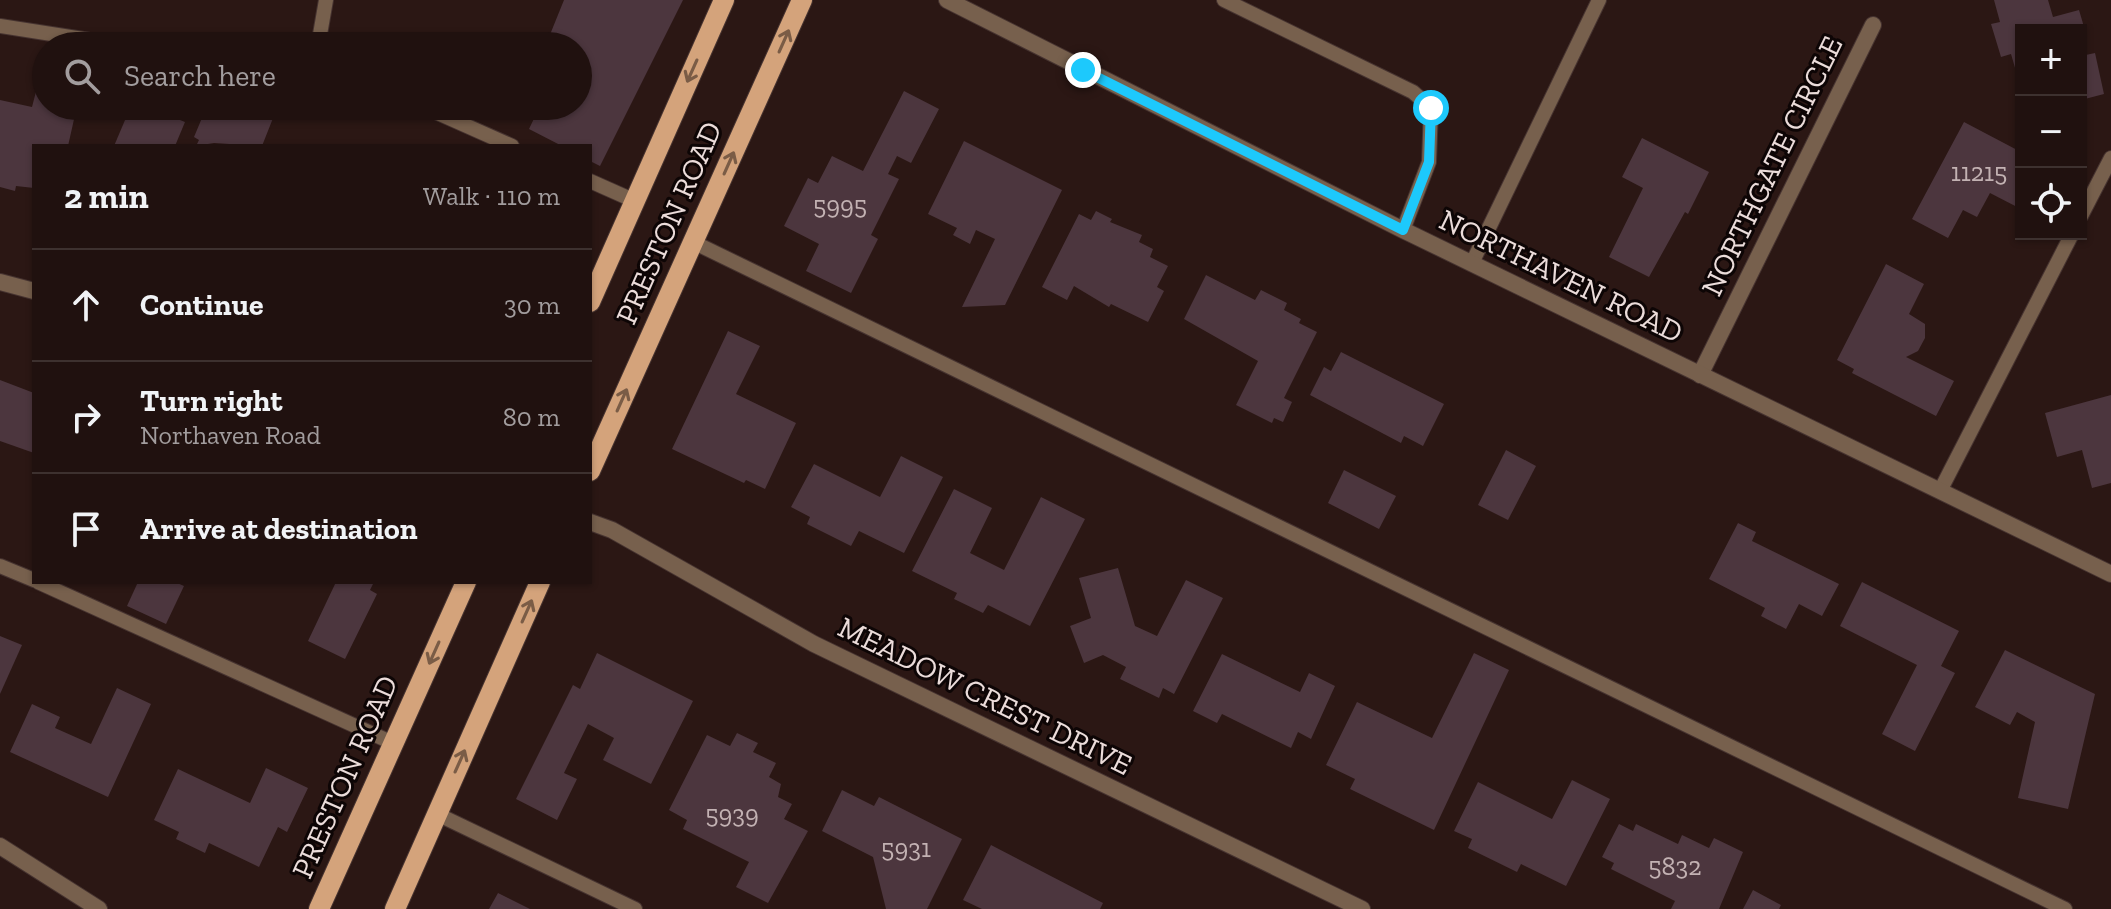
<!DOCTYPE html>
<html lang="en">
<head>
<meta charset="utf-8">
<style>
	:root { --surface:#20110f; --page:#2d1f1d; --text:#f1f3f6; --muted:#a29d9e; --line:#3d312f }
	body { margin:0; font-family:"Zilla Slab",serif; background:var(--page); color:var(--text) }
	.controls { position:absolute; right:24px; top:24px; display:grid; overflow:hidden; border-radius:0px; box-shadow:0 2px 6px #0004 }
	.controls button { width:72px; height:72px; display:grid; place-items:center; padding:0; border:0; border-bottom:2px solid var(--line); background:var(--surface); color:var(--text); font:40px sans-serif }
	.stop { position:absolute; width:24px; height:24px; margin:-18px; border:6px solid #1dc9fc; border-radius:50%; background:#fff }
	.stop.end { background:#1dc9fc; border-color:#fff; box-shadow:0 2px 8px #0008 }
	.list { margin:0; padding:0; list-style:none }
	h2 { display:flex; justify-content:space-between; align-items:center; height:104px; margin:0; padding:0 32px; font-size:34px }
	h2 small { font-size:26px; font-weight:400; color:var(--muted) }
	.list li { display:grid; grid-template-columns:52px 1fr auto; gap:24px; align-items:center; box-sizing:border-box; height:112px; padding:0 32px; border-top:2px solid var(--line) }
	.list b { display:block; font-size:30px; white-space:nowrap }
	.list p { margin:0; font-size:26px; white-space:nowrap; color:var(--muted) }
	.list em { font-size:26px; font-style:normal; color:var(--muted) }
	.icon { flex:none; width:44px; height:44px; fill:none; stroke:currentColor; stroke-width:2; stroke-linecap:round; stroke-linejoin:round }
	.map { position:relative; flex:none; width:2111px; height:909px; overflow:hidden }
	.search { position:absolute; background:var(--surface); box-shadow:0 2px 6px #0004; left:32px; top:32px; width:560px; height:88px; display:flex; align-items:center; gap:20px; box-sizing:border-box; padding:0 28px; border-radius:44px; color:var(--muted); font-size:30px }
	.panel { position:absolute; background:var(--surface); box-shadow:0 2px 6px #0004; left:32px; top:144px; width:560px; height:440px; border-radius:0px }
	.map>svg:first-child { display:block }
</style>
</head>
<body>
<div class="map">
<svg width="2111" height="909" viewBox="0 0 2111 909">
	<rect width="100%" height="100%" fill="#2b1714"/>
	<!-- building -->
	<g fill="#4c363e">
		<path d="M564 0H683L600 166 590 161V146H562L529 129 540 106 554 111 556 106H578V46H537L547 42Z"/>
		<path d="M1994 0H2048L2053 17 2079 10 2087 37 2081 39V30H2021L2020 85 2011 54 2001 57 1991 24 2000 22Z"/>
		<path d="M46 53V106H77L68 146H34V188L16 186 15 191 0 187V100L32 107Z"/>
		<path d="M2095 53 2104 94 2081 100V56Z"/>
		<path d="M904 91 939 109 911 163 897 156 888 174 899 179 871 235 878 239 851 293 806 271 819 244 784 226 808 178 818 183 832 156 863 171Z"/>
		<path d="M131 106H145L185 122 175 146H114Z"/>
		<path d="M207 106H232L252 114 255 106 277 108 262 146 214 143 196 146 199 140 194 137Z"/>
		<path d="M1964 122 2021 152V209L1990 193 1977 217 1963 210 1948 238 1912 219Z"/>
		<path d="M1642 138 1709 172 1688 214 1685 212 1649 277 1609 257 1643 188 1622 177Z"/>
		<path d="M964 141 1062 190 1005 305 962 307 995 239 976 230 970 244 953 235 957 228 928 214Z"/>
		<path d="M1096 211 1112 219 1110 222 1142 235 1139 242 1153 249 1150 257 1168 266 1157 287 1164 291 1148 322 1111 304 1109 307 1074 286 1067 300 1042 287 1079 214 1091 220Z"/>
		<path d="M1886 264 1924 284 1909 314 1925 324V338L1918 351 1906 357 1954 381 1936 416 1852 373 1854 369 1837 360Z"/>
		<path d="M1206 275 1255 300 1261 290 1287 303 1284 310 1301 319 1299 323 1317 332 1284 398 1292 402 1283 422 1274 418 1272 423 1236 405 1258 361 1184 319Z"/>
		<path d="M728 331 760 346 736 394 796 423 765 489 746 480 744 483 672 449Z"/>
		<path d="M1341 352 1444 404 1423 446 1404 436 1401 443 1310 395 1324 367 1331 371Z"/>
		<path d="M0 380 34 393V453L0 441Z"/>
		<path d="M2111 395V483L2092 488 2082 450 2057 457 2045 413Z"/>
		<path d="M1506 450 1536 466 1508 520 1478 505Z"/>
		<path d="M901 456 943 477 904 553 859 531 851 546 807 524 810 517 791 507 814 464 880 497Z"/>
		<path d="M1344 470 1396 496 1379 529 1328 503Z"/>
		<path d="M954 489 992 508 970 553 1004 570 1041 497 1085 519 1030 626 988 605 983 613 954 599 957 593 912 571Z"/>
		<path d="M1738 523 1756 532 1752 541 1839 584 1822 616 1799 604 1786 629 1761 616 1765 608 1709 579Z"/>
		<path d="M1118 568 1135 626 1157 636 1186 580 1223 598 1174 694 1163 688 1159 698 1120 679 1126 667 1103 655 1084 663 1070 626 1091 618 1079 578Z"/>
		<path d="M138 582H175L184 586 166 624 127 606Z"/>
		<path d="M336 582H374L370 590 377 594 345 659 308 641Z"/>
		<path d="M1862 582 1959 631 1941 666 1955 673 1915 751 1882 734 1917 665 1840 626Z"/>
		<path d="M0 636 22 645 0 694Z"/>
		<path d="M2005 650 2095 694 2068 809 2018 798 2035 722 2017 712 2010 725 1975 707Z"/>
		<path d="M597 653 693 701 651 784 603 760 614 738 588 724 564 773 577 779 557 820 516 799 573 685 580 689Z"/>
		<path d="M1474 653 1509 670 1434 830 1350 789 1355 779 1326 765 1357 702 1432 738Z"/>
		<path d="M1222 654 1300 692 1309 673 1335 686 1311 739 1298 732 1291 748 1222 714 1217 723 1193 711Z"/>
		<path d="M117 688 151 704 108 797 10 752 32 704 60 717 55 728 91 744Z"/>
		<path d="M737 733 758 743 753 752 776 763 769 777 781 784 778 797 792 804 784 819 808 831 768 903 736 887 749 862 683 829 687 820 669 810 707 735 730 746Z"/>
		<path d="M266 768 308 788 287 832 278 827 259 867 209 843 205 853 176 839 179 832 154 820 178 769 250 803Z"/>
		<path d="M1572 780 1610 799 1566 886 1521 864 1517 872 1468 848 1472 839 1454 831 1478 782 1552 819Z"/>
		<path d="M842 790 874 806 879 797 962 839 927 909H886L873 857 822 831Z"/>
		<path d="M1619 824 1633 831 1636 824 1678 844 1682 835 1709 848 1714 838 1743 852 1719 909H1671L1675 901 1611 869 1614 863 1602 857Z"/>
		<path d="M991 845 1103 903 1100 909H982L963 900Z"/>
		<path d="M1753 890 1781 905 1779 909H1743Z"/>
		<path d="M498 893 530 909H489Z"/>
	</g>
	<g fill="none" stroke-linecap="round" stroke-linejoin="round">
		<!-- service casing -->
		<g stroke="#463330" stroke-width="16">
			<g id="service">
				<path d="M1224 0 1413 92 1431 108 1429 162 1403 230"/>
				<path d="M0 26 128 46"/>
				<path d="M318 46 326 0"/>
				<path d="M422 106 512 146"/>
				<path d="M590 181 635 201"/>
				<path d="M2081 216 2111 158"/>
				<path d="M693 242 2065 909"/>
				<path d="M1472 263 1599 0"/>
				<path d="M1940 491 2072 234"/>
				<path d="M0 566 34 580"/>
				<path d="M38 582 393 743"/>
				<path d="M437 814 635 909"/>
			</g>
		</g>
		<!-- minor casing -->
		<g stroke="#463330" stroke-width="18">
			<g id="minor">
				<path d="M0 282 34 291"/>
				<path d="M1700 375 1873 25"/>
				<path d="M590 522 612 530 814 644 1362 909"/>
				<path d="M0 846 99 909"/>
			</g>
		</g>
		<!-- tertiary casing -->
		<g stroke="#463330" stroke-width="18">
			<path id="tertiary" d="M947 0 1403 230 2111 574"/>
		</g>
		<!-- primary casing -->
		<g stroke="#463330" stroke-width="22">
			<g id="primary">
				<path d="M590 302 724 0"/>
				<path d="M590 471 802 0"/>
				<path d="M319 909 466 582"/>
				<path d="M395 909 540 582"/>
			</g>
		</g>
		<!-- service -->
		<use href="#service" stroke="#77604d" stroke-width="14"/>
		<!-- minor -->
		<use href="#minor" stroke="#77604d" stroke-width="16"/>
		<!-- tertiary -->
		<use href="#tertiary" stroke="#77604d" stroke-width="16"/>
		<!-- primary -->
		<use href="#primary" stroke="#d4a37b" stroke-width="20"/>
	</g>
	<!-- one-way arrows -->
	<defs><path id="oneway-shaft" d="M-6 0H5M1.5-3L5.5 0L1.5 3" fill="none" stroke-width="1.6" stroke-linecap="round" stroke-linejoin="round" transform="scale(2)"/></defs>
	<g stroke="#7a5c46">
		<use href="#oneway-shaft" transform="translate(784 41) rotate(-66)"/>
		<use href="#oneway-shaft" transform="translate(692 71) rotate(114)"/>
		<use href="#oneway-shaft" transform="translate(729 163) rotate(-66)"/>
		<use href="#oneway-shaft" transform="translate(622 400) rotate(-66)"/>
		<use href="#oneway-shaft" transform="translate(527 611) rotate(-66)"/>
		<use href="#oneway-shaft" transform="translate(434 653) rotate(114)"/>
		<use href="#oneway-shaft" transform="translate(460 761) rotate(-66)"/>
	</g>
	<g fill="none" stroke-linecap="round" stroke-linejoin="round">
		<!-- route -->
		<path stroke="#1dc9fc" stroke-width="10" d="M1083 70 1403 230 1429 162 1431 108"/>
	</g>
	<g text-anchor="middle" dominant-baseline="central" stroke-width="6" stroke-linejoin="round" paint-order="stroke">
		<!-- number labels -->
		<g font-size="26" fill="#c3b2b3">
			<text x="1979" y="172">11215</text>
			<text x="840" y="205">5995</text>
			<text x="732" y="814">5939</text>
			<text x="906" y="848">5931</text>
			<text x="1675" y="866">5832</text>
		</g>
		<!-- street labels -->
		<g font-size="30" fill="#ebdcda" stroke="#0d0505">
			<text transform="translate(1772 166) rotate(-64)">NORTHGATE CIRCLE</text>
			<text transform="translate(669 223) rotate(-66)">PRESTON ROAD</text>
			<text transform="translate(1561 276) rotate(26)">NORTHAVEN ROAD</text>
			<text transform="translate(985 696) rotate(26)">MEADOW CREST DRIVE</text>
			<text transform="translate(345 777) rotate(-66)">PRESTON ROAD</text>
		</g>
	</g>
</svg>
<div class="controls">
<button>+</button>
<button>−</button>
<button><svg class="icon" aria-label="locate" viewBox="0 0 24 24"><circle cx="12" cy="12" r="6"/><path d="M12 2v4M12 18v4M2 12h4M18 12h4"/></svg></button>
</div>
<div class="stop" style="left:1431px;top:108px"></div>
<div class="stop end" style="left:1083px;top:70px"></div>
<div class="search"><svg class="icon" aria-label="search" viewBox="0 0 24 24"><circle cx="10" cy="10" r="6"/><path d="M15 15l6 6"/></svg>Search here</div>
<section class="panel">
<h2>2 min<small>Walk · 110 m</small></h2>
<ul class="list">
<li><svg class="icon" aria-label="ahead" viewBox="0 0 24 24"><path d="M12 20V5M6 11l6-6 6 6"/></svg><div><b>Continue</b></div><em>30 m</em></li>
<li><svg class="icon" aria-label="right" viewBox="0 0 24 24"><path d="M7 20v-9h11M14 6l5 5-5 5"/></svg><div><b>Turn right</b><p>Northaven Road</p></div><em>80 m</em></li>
<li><svg class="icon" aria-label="arrive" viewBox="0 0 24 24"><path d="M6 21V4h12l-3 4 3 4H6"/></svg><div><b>Arrive at destination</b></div></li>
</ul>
</section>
</div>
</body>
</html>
